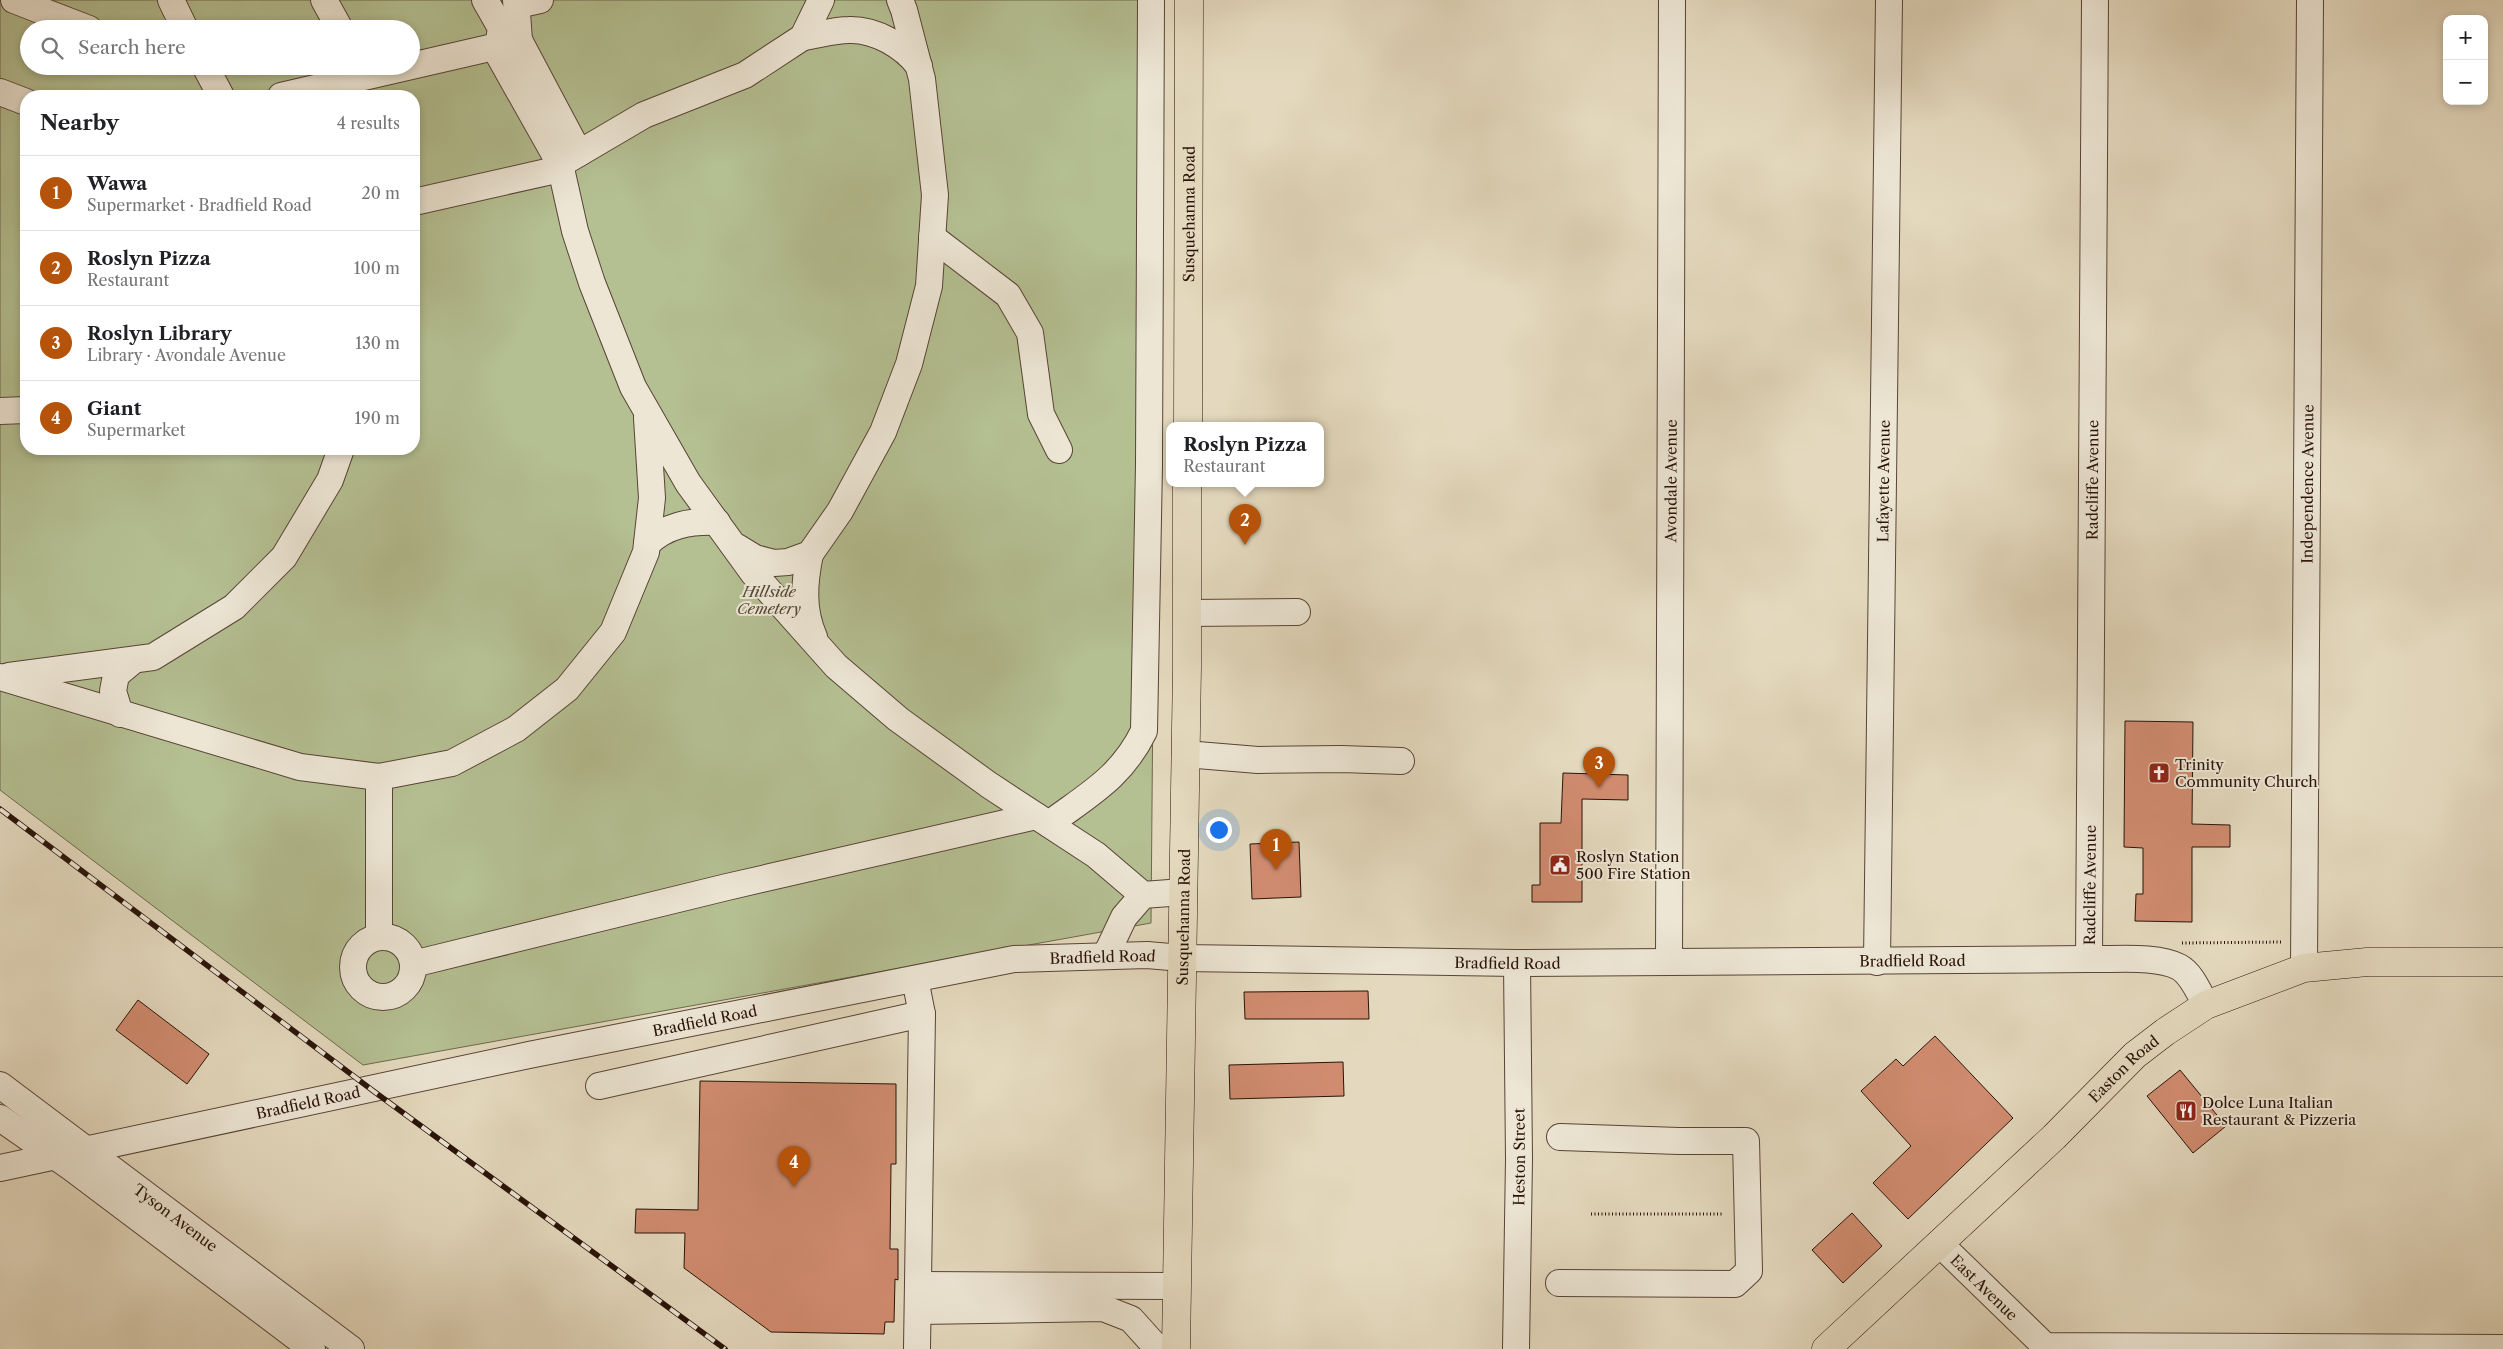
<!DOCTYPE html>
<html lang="en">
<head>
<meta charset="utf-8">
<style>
	:root { --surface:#fff; --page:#f2f2f2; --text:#202124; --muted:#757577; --line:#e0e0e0; --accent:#b45309 }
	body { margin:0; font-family:"Libre Caslon Text",serif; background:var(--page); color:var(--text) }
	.controls { position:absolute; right:15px; top:15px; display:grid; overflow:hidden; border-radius:10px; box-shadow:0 2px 8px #0003 }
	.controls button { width:45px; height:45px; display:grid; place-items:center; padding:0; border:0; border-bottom:1px solid var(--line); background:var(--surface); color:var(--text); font:25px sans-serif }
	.you { position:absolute; left:1218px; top:829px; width:18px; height:18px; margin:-12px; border:4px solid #fff; border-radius:50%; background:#1a73e8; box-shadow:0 0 0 8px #1a73e833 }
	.badge { display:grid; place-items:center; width:32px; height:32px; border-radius:50%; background:var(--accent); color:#fff; font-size:16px; font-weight:700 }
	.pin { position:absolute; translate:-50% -41px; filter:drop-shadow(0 1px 2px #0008) }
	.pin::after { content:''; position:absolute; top:26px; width:18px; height:15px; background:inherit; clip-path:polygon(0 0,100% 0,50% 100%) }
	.popup { position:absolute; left:1166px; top:422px; width:158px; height:65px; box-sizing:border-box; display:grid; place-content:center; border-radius:10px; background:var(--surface); filter:drop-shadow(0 1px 4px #0005); font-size:16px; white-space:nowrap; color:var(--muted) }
	.popup b { font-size:19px; color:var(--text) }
	.popup::after { content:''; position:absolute; left:50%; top:100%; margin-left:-10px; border:10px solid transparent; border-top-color:var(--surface) }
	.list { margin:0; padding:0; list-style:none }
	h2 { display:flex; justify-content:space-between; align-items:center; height:65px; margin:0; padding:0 20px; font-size:21px }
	h2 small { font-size:16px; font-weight:400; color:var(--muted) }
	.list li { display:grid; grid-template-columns:32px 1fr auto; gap:15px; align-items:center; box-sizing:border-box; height:75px; padding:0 20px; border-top:1px solid var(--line) }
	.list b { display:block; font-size:19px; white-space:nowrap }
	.list p { margin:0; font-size:16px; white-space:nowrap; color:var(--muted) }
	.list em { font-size:16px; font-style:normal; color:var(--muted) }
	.icon { flex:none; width:28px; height:28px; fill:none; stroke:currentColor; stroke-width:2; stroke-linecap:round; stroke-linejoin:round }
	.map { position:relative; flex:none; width:2503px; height:1349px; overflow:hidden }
	.search { position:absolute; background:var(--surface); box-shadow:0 2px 8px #0003; left:20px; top:20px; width:400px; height:55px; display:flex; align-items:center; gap:12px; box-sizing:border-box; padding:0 18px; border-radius:28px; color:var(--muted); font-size:19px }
	.panel { position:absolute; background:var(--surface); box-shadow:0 2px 8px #0003; left:20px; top:90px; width:400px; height:365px; border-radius:20px }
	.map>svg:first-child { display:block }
</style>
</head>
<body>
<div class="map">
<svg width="2503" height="1349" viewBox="0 0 2503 1349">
	<rect width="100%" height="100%" fill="#e4d9be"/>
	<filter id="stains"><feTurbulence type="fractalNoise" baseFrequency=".004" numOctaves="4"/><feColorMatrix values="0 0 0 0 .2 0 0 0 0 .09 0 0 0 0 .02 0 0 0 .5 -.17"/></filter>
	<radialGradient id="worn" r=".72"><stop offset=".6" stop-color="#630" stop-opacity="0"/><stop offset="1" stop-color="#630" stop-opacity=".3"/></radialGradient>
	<!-- green -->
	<path fill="#b4bf92" stroke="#6e694e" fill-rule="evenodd" d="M0 0H1159L1151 923 363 1065 0 790ZM29 29H411V66H29ZM26 96H414V449H26Z"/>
	<!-- building -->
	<g fill="#d18c70" stroke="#291309">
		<path d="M2125 721 2193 722 2192 824 2230 825V847H2192V922L2135 921 2136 894H2143V848L2124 847Z"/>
		<path d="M1563 773 1628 775V800L1582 799V902H1532V885H1540V823H1561Z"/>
		<path d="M1299 842 1301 897 1252 899 1250 844Z"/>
		<path d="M1368 991 1369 1019H1245L1244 992Z"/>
		<path d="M138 1000 209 1054 187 1084 116 1030Z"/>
		<path d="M1935 1036 2013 1118 1908 1219 1873 1183 1911 1146 1861 1091 1896 1059 1903 1066Z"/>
		<path d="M1343 1062 1344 1096 1230 1099 1229 1065Z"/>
		<path d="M2180 1070 2226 1126 2193 1153 2147 1096Z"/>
		<path d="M700 1081 896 1084V1164H891L890 1249H898V1280L895 1279 894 1322H885L884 1334 771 1332 684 1268 685 1233H635L636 1209 698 1210Z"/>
		<path d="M1852 1213 1882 1246 1843 1283 1812 1250Z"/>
	</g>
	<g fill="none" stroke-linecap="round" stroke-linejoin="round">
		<!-- minor casing -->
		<g stroke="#584436" stroke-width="28">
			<g id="minor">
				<path d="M14 0 89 29"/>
				<path d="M171 0 185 29"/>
				<path d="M324 0 340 29"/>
				<path d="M485 0 501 28 497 52 560 164 575 231 592 283 633 387 688 483 754 574 836 666 898 719 989 785 1096 855 1143 895"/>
				<path d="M516 0 519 40"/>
				<path d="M517 5 540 0"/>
				<path d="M501 28 519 40 579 153"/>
				<path d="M803 37C818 35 834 30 849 30 875 29 904 46 919 66"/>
				<path d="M205 66 221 96"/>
				<path d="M0 92 26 102"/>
				<path d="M281 96 498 46"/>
				<path d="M414 202 547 172 644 115 745 75 803 37 821 0"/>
				<path d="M932 237 1008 295 1030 333 1041 414 1059 450"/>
				<path d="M0 411 26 410"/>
				<path d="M647 544C666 525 690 521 717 522"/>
				<path d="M737 547 755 558 774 563 788 562 810 554 840 511 883 432 909 364 929 286 935 195 922 79 904 10 900 0"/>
				<path d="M810 554C804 583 802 610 814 637"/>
				<path d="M1187 613 1297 612"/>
				<path d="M9 676 153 657 234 607 284 557 330 480 341 449"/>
				<path d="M0 677 300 767 379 777 452 763 516 729 567 689 613 632 646 552 652 498 647 418"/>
				<path d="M120 714 113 691 116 675 134 660"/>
				<path d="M1185 754 1258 760 1341 759 1401 761"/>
				<path d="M1049 824C1089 794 1121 778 1144 731L1149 465 1151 0"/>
				<path d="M379 936V777"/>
				<circle cx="383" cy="967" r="30"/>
				<path d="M1106 955 1124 917 1143 895 1183 892"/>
				<path id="s1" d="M2089 959 2095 0"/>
				<path id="s2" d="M1669 961 1672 0"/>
				<path id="s3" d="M1877 962 1889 0"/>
				<path d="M413 964 727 887 1036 816"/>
				<path id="s4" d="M2304 968 2310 0"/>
				<path d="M915 979 922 1014 917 1349"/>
				<path id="s5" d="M0 1085 351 1349"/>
				<path d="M599 1086 922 1014"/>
				<path d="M0 1118 72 1168 312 1349"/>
				<path id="s6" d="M0 1168 529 1055 1014 959 1147 955 1182 958 1517 963 2089 959C2114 960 2157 955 2179 967 2192 974 2199 993 2206 1005"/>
				<path id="s7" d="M1940 1244 2045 1346 2503 1348"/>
				<path d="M1559 1283 1735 1284 1749 1271 1746 1141H1679L1560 1137"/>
				<path d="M918 1285 1177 1286"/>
				<path d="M918 1311 1103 1308 1131 1319 1158 1349"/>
				<path id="s8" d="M1516 1349 1519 1159 1517 963"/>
			</g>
		</g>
		<!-- major casing -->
		<g stroke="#291309" stroke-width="29">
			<g id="major">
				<path id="s9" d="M1188 426 1189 0"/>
				<path id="s10" d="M1176 1349 1187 667V484"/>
				<path id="s11" d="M1826 1349 2054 1137 2135 1055 2165 1032 2206 1005 2304 968 2367 962H2503"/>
			</g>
		</g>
		<!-- path -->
		<g stroke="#291309" stroke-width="3" stroke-dasharray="1 2.5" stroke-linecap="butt">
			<path d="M2182 943 2283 942"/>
			<path d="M1591 1214H1724"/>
		</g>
		<!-- minor -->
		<use href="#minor" stroke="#ede6d5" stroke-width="26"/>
		<!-- major -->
		<use href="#major" stroke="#e4d9be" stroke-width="28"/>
		<!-- rail casing -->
		<g stroke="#291309" stroke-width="5.5">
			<path id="rail" d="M0 809 372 1090 725 1349"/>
		</g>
		<!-- rail -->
		<use href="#rail" stroke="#ede6d5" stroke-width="4" stroke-dasharray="11" stroke-linecap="butt"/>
	</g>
	<!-- icons -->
	<defs>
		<g id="church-square" transform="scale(1.125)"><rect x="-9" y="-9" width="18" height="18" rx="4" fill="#8f2418" stroke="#ede6d5"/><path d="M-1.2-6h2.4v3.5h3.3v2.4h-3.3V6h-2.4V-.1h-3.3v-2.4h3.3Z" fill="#fff"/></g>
		<g id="civic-square" transform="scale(1.125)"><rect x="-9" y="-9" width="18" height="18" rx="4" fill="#8f2418" stroke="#ede6d5"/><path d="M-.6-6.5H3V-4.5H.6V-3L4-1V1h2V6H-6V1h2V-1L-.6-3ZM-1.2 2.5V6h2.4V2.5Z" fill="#fff"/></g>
		<g id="restaurant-square" transform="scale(1.125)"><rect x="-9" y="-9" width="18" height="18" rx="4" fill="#8f2418" stroke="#ede6d5"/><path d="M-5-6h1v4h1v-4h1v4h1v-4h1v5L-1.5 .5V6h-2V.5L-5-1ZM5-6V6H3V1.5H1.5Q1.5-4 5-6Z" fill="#fff"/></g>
	</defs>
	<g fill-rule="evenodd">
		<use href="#church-square" x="2159" y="773"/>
		<use href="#civic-square" x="1560" y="865"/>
		<use href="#restaurant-square" x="2186" y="1111"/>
	</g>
	<g text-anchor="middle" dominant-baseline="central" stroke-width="4" stroke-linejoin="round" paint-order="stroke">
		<!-- street labels -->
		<g font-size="15" fill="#291309" stroke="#ede6d5">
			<text stroke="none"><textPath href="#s9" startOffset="212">Susquehanna Road</textPath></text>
			<text stroke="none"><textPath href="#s1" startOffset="479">Radcliffe Avenue</textPath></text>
			<text stroke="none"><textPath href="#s2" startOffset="480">Avondale Avenue</textPath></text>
			<text stroke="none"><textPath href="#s3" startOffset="481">Lafayette Avenue</textPath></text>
			<text stroke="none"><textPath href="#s4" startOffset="484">Independence Avenue</textPath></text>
			<text stroke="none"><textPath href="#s1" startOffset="74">Radcliffe Avenue</textPath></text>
			<text stroke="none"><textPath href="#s10" startOffset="432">Susquehanna Road</textPath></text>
			<text stroke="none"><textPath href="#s6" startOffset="1124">Bradfield Road</textPath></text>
			<text stroke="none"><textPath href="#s6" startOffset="1934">Bradfield Road</textPath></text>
			<text stroke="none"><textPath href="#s6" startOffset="1529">Bradfield Road</textPath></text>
			<text stroke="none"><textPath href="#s6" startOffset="720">Bradfield Road</textPath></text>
			<text stroke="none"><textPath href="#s11" startOffset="409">Easton Road</textPath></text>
			<text stroke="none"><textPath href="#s6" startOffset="315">Bradfield Road</textPath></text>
			<text stroke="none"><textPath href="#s8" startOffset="192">Heston Street</textPath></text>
			<text stroke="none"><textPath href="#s5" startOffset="220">Tyson Avenue</textPath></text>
			<text stroke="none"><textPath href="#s7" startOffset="62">East Avenue</textPath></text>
		</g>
		<!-- park labels -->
		<g font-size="15" font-style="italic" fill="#534732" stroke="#ede6d5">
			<text x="769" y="591">Hillside<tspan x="769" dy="17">Cemetery</tspan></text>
		</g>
		<!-- poi labels -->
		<g font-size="15" fill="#291309" stroke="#ede6d5" text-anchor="start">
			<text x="2175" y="764">Trinity<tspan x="2175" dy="17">Community Church</tspan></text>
			<text x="1576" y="856">Roslyn Station<tspan x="1576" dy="17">500 Fire Station</tspan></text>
			<text x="2202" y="1102">Dolce Luna Italian<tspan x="2202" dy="17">Restaurant &amp; Pizzeria</tspan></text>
		</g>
	</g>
	<rect width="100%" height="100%" filter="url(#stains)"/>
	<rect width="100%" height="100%" fill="url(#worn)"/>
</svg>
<div class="controls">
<button>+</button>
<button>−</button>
</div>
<div class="you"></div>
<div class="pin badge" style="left:1276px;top:870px">1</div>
<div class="pin badge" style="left:1245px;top:545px">2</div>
<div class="popup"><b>Roslyn Pizza</b>Restaurant</div>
<div class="pin badge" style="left:1599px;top:788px">3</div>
<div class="pin badge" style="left:794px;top:1187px">4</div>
<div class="search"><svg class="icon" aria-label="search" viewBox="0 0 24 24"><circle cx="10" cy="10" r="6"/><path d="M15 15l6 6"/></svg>Search here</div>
<section class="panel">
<h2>Nearby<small>4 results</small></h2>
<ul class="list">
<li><span class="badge">1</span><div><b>Wawa</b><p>Supermarket · Bradfield Road</p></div><em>20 m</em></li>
<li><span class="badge">2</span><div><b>Roslyn Pizza</b><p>Restaurant</p></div><em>100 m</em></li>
<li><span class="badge">3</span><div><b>Roslyn Library</b><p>Library · Avondale Avenue</p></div><em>130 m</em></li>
<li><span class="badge">4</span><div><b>Giant</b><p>Supermarket</p></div><em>190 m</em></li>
</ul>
</section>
</div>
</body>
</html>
